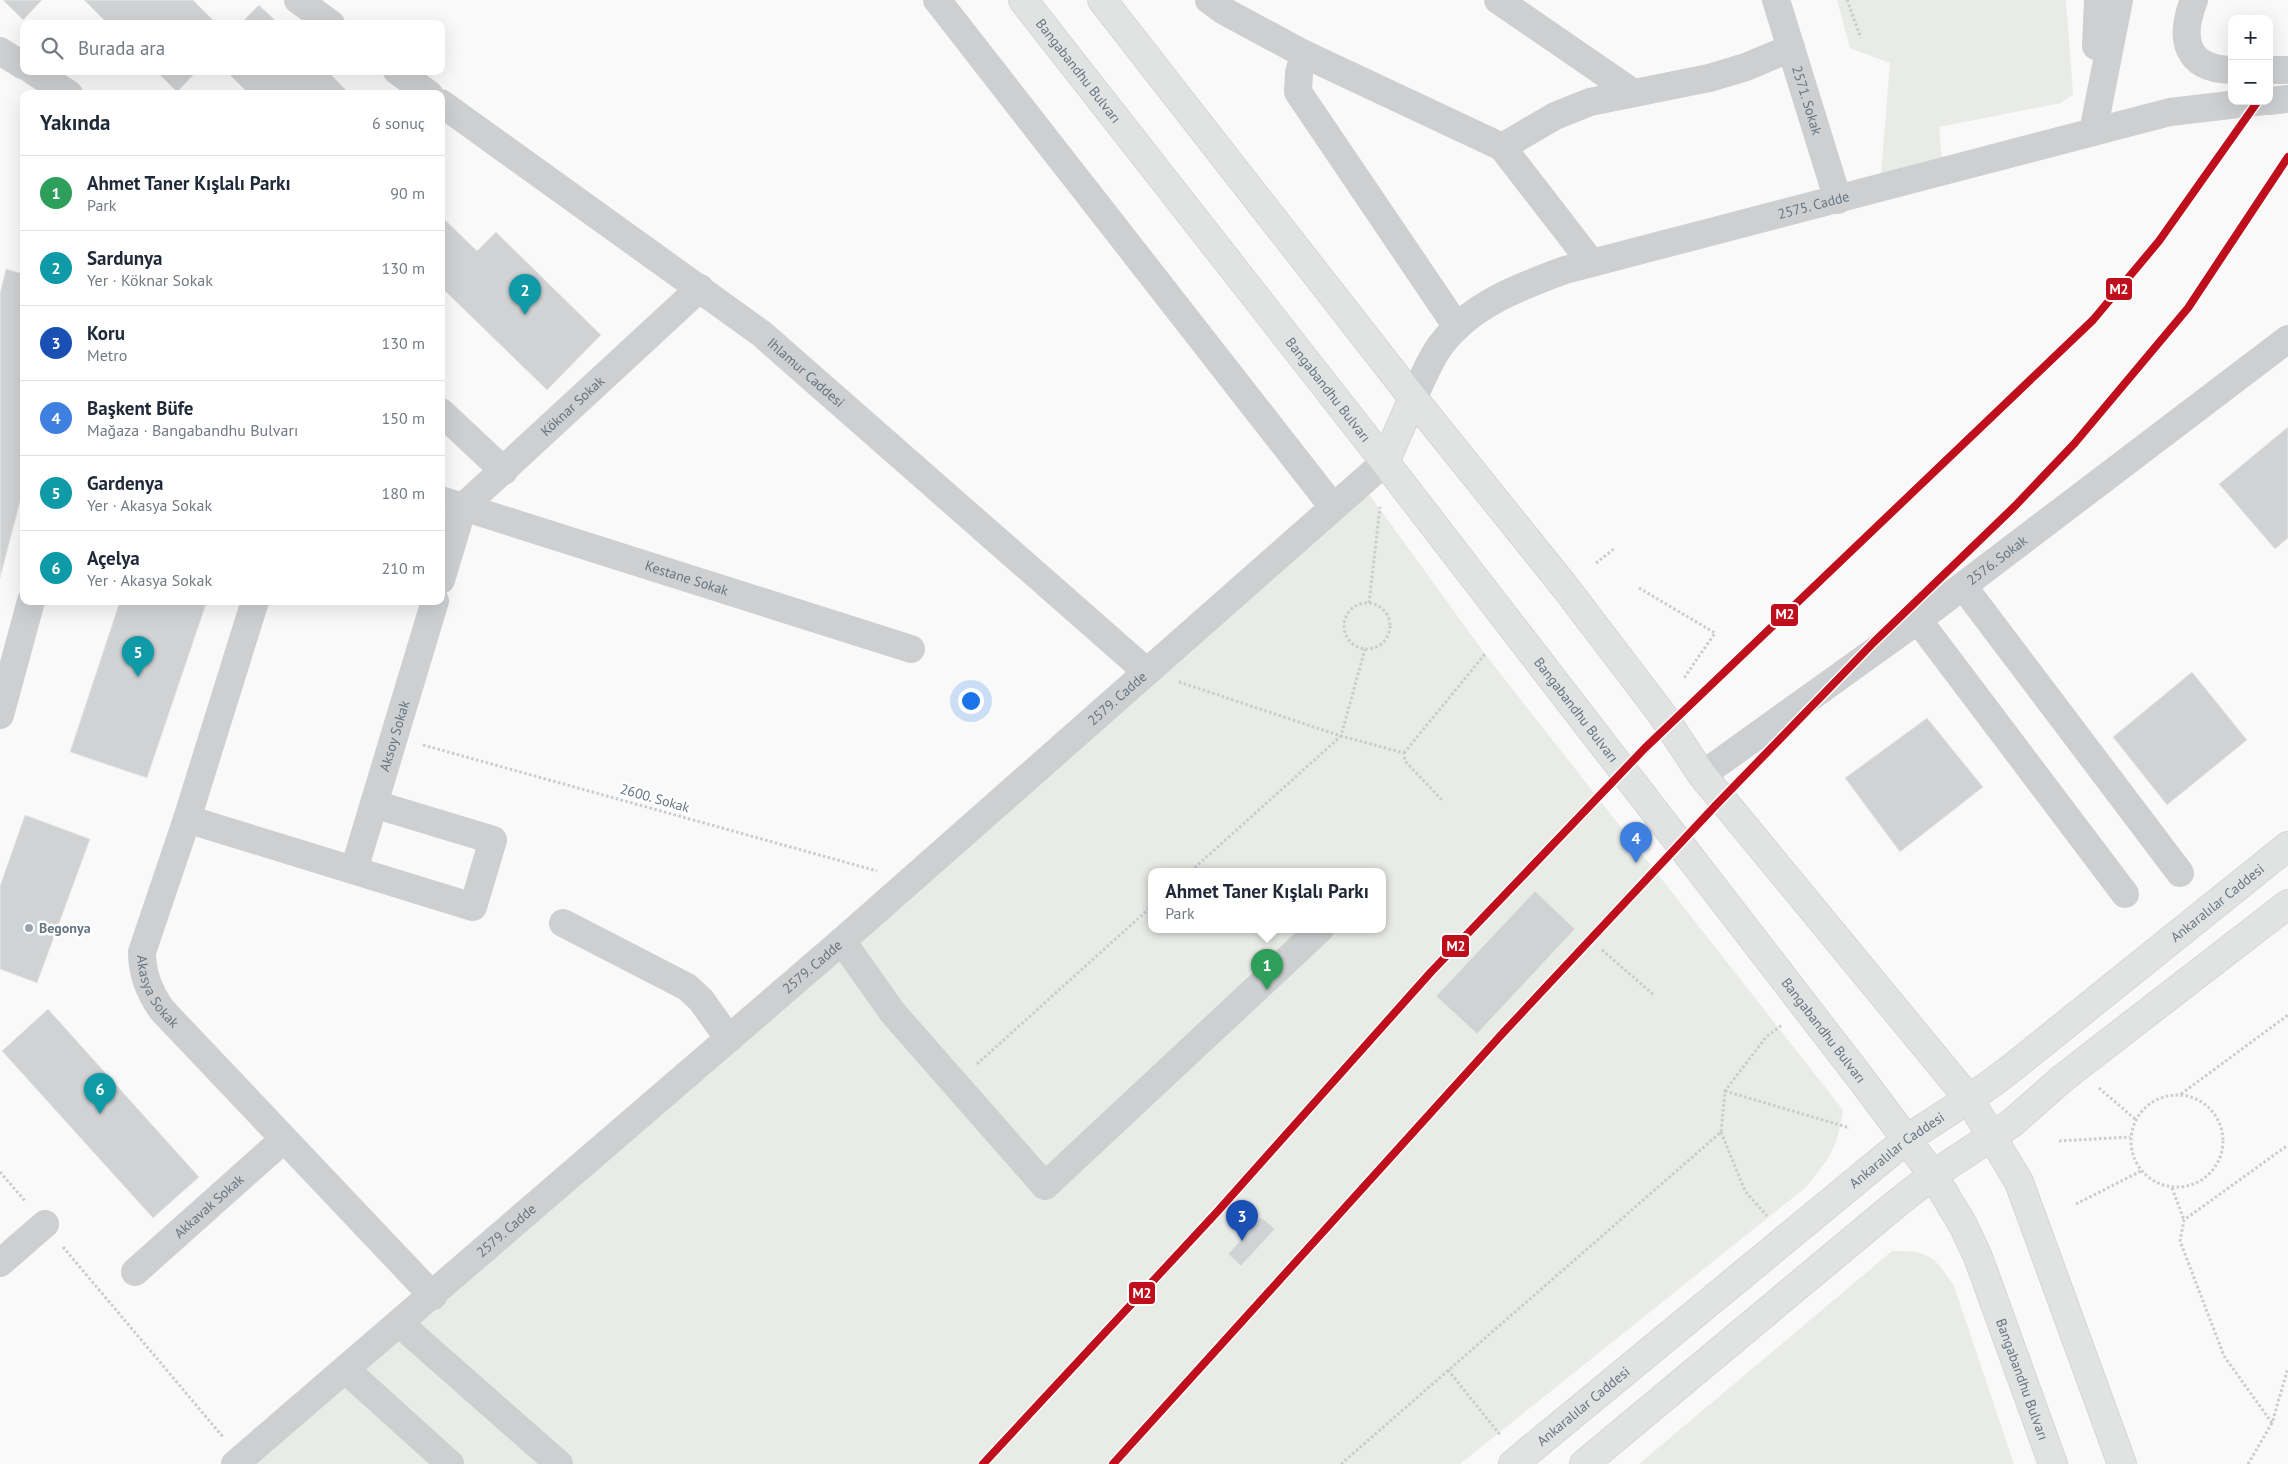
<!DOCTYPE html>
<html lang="tr">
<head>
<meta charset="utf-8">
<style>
	:root { --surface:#fff; --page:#f2f2f3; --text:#1f2937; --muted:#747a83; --line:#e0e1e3; --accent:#d93025 }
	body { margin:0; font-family:"PT Sans",sans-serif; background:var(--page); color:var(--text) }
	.controls { position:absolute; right:15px; top:15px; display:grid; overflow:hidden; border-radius:10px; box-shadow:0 5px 20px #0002 }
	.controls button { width:45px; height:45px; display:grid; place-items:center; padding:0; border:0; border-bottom:1px solid var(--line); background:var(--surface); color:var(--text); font:25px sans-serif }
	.you { position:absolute; left:970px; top:700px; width:18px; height:18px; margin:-12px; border:4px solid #fff; border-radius:50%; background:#1a73e8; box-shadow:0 0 0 8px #1a73e833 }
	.badge { display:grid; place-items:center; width:32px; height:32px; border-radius:50%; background:var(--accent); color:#fff; font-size:16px; font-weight:700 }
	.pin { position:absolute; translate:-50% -41px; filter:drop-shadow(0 1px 2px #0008) }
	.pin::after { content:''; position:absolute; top:26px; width:18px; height:15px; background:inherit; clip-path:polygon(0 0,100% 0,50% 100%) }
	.popup { position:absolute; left:1148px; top:868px; width:238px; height:65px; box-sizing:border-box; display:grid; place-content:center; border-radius:10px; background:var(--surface); filter:drop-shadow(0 1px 4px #0005); font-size:16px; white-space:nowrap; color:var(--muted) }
	.popup b { font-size:19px; color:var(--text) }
	.popup::after { content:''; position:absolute; left:50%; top:100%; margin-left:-10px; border:10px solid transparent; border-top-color:var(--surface) }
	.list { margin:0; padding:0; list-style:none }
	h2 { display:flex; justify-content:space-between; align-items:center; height:65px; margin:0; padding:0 20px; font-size:21px }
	h2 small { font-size:16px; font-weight:400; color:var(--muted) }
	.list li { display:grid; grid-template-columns:32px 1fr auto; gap:15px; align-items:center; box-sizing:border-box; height:75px; padding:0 20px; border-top:1px solid var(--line) }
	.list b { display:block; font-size:19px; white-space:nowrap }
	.list p { margin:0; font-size:16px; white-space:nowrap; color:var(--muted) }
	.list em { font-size:16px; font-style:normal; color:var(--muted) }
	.icon { flex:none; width:28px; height:28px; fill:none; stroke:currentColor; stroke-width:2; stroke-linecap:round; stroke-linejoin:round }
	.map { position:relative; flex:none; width:2288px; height:1464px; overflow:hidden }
	.search { position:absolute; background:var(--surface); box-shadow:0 5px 20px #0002; left:20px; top:20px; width:425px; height:55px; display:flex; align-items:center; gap:12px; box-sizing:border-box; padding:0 18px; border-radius:10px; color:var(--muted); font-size:19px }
	.panel { position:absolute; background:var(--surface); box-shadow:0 5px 20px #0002; left:20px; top:90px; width:425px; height:515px; border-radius:10px }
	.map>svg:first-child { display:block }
</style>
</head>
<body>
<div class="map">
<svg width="2288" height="1464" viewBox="0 0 2288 1464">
	<rect width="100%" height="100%" fill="#f9f9f9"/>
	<!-- green -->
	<g fill="#e8ebe6" fill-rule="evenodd">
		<path d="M1837 0H2066L2073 94 2061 103 1939 127 1942 161 1881 174 1890 63 1850 48Z"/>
		<path d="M1361 483 1485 654 1843 1110C1837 1149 1830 1158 1805 1188L1460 1464H247ZM1152 871H1382V929H1152Z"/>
		<path d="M1892 1251C1929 1250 1934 1256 1954 1286L2014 1464H1639Z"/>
	</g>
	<!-- building -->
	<g fill="#d0d2d3" stroke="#e8e8e8">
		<path d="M3 0H42L23 20Z"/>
		<path d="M84 0H193L217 24H108Z"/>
		<path d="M259 5 279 24H240Z"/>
		<path d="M156 71H197L177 92Z"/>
		<path d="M226 71H327L350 94H249Z"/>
		<path d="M441 216 477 251 496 232 601 335 547 390 445 291 441 296Z"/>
		<path d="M6 269 24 274V487L0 578V293Z"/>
		<path d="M2288 427V538L2275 549 2219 484Z"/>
		<path d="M120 601H207L147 778 70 752Z"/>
		<path d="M2192 672 2247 740 2167 805 2113 737Z"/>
		<path d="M1927 718 1983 787 1900 852 1845 778Z"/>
		<path d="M25 815 90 839 37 983 0 969V886Z"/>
		<path d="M1535 891 1575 929 1477 1034 1436 996Z"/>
		<path d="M48 1009 199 1177 153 1218 2 1051Z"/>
		<path d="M1261 1217 1275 1229 1241 1266 1228 1254Z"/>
	</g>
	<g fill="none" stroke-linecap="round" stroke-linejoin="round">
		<!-- major casing -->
		<g stroke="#d5d6d7" stroke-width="30">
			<g id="major">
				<path id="s11" d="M1023 0 1385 462 1862 1080 1933 1175 1963 1225 1978 1257 2053 1464"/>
				<path d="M1102 0 1413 398 1565 587 1661 713 1702 775 1969 1099 2019 1182 2122 1464"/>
				<path d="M1385 462 1413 398"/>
				<path id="s12" d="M1513 1464 1907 1139 1988 1086 2013 1067 2288 846"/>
				<path d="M1584 1464 1896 1204 1933 1175 2012 1123 2063 1078 2288 904"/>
			</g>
		</g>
		<!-- path -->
		<g stroke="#cbcccd" stroke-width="3" stroke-dasharray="2.5 2.5" stroke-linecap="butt">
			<path d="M1847 0 1861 38"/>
			<path d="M1596 563 1615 548"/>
			<path d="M1639 588 1715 633 1684 678"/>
			<path d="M1369 603 1380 507"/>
			<circle cx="1367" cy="626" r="23"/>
			<path d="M1179 682 1341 736 1404 753 1405 761 1442 800"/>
			<path d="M423 745 877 871"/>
			<path d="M1404 753 1485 654"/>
			<path d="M1191 871 1341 736 1365 649"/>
			<path d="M1602 950 1655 996"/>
			<path d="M977 1064 1152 906"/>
			<path d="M2099 1088 2135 1119"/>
			<path d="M1725 1091 1850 1128"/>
			<path d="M2181 1094 2288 1015"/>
			<circle cx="2177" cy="1141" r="46"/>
			<path d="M1721 1132 1745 1191 1767 1216"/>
			<path d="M2059 1141 2130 1137"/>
			<path d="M0 1172 26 1202"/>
			<path d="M2172 1188 2184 1220"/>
			<path d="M2076 1204 2141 1171"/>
			<path d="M63 1247 223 1437"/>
			<path d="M1448 1370 1501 1436"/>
			<path d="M2272 1423 2224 1356 2180 1241 2184 1220 2288 1145"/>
			<path d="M1341 1464 1721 1132 1725 1091 1766 1037 1782 1025"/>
			<path d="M2248 1464 2272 1423 2288 1368"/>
		</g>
		<!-- minor -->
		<g stroke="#cecfd0" stroke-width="28">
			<path d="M298 0 331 24"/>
			<path d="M937 0 1333 507"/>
			<path d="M1209 0 1224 11 1304 54 1299 73 1298 92 1457 327"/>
			<path d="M1498 0 1632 92"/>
			<path id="s1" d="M1776 0 1838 200"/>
			<path d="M2194 0C2179 38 2185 69 2232 70"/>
			<path d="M2096 46 2098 0"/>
			<path d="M0 51 24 66"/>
			<path d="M1304 54 1502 147"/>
			<path d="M2269 70H2288"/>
			<path d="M33 71 69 94"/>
			<path d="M397 71 429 94"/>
			<path d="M2269 101 2288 99"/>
			<path id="s2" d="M441 103 762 334 1147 672"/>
			<path d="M2093 132 2119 0"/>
			<path d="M1591 262 1502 147 1555 116 1590 102 1709 78 1746 67 1791 48"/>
			<path id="s3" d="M1413 398C1422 381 1429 361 1440 346 1470 305 1519 287 1565 270L2170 112 2264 101"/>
			<path d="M441 412 504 471"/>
			<path id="s4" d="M441 500 463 507 700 288"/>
			<path id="s5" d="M441 580 463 507 911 649"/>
			<path d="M1963 586 2180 873"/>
			<path id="s6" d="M255 601 187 819 142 952C142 974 149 992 162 1010L433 1296"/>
			<path d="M1918 620 2125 894"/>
			<path d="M0 715 31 601"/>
			<path id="s7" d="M1702 775 1918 620 2288 339"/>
			<path d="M187 819 473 907 493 840 374 804"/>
			<path id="s8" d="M354 870 435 601"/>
			<path d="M563 923 687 987 701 1000 729 1039"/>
			<path d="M842 941 893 1013 1045 1186 1320 929"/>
			<path d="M0 1263 45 1224"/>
			<path id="s9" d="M135 1272 283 1140"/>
			<path d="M400 1324 559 1464"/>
			<path d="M346 1370 450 1464"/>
			<path id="s10" d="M235 1464 842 941 1385 462"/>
		</g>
		<!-- major -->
		<use href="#major" stroke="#e1e2e2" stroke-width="28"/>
		<!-- metro-1 casing -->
		<g stroke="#fff" stroke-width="11">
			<g id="metro-1">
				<path d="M983 1464 1217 1212 1431 972 1645 748 2093 320 2159 241 2258 101"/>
				<path d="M1113 1464 1502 1034 1716 805 1874 642 2015 506 2074 444 2188 308 2288 157"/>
			</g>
		</g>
		<!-- metro-1 -->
		<use href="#metro-1" stroke="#bf0e1c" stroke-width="8"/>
	</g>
	<!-- markers -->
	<circle fill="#99a4ac" stroke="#fff" stroke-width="2" cx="29" cy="928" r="5"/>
	<g text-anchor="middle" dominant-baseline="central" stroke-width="5" stroke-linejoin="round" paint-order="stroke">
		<!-- street labels -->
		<g font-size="14" fill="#657683" stroke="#fff">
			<text stroke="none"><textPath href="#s11" startOffset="90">Bangabandhu Bulvarı</textPath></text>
			<text stroke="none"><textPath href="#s1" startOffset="105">2571. Sokak</textPath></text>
			<text stroke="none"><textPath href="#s3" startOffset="464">2575. Cadde</textPath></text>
			<text stroke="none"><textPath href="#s2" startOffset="454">Ihlamur Caddesi</textPath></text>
			<text stroke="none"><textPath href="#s11" startOffset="495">Bangabandhu Bulvarı</textPath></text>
			<text stroke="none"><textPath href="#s4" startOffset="172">Köknar Sokak</textPath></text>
			<text stroke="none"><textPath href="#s7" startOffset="365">2576. Sokak</textPath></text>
			<text stroke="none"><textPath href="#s5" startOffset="311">Kestane Sokak</textPath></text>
			<text stroke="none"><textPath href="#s10" startOffset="1168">2579. Cadde</textPath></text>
			<text stroke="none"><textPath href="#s11" startOffset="900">Bangabandhu Bulvarı</textPath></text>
			<text stroke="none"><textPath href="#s8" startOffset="140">Aksoy Sokak</textPath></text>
			<text transform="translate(655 798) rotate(16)">2600. Sokak</text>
			<text stroke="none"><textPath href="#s12" startOffset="901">Ankaralılar Caddesi</textPath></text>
			<text stroke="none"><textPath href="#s10" startOffset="762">2579. Cadde</textPath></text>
			<text stroke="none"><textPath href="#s6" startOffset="412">Akasya Sokak</textPath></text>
			<text stroke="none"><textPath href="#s11" startOffset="1305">Bangabandhu Bulvarı</textPath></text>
			<text stroke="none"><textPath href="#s12" startOffset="496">Ankaralılar Caddesi</textPath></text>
			<text stroke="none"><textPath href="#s9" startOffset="99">Akkavak Sokak</textPath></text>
			<text stroke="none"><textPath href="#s10" startOffset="358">2579. Cadde</textPath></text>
			<text stroke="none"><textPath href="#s11" startOffset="1710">Bangabandhu Bulvarı</textPath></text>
			<text stroke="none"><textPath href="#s12" startOffset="91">Ankaralılar Caddesi</textPath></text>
		</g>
		<!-- poi labels -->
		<g font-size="14" font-weight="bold" fill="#657683" stroke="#fff" text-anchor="start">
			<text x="39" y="928">Begonya</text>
		</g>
	</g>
	<g stroke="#fff" stroke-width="2">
		<rect x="2105" y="277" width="28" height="24" rx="5" fill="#bf0e1c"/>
		<rect x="1770" y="603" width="29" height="24" rx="5" fill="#bf0e1c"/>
		<rect x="1441" y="934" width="29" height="24" rx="5" fill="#bf0e1c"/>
		<rect x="1128" y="1281" width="28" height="24" rx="5" fill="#bf0e1c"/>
	</g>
	<g font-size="14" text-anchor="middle" font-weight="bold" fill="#fff">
		<text x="2119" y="294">M2</text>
		<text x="1785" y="619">M2</text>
		<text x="1456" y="951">M2</text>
		<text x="1142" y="1298">M2</text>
	</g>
</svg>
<div class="controls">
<button>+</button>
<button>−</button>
</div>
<div class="you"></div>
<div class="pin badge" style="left:1267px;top:990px;background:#2e9e5b">1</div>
<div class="popup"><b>Ahmet Taner Kışlalı Parkı</b>Park</div>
<div class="pin badge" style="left:525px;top:315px;background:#0f9aa8">2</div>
<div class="pin badge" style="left:1242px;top:1241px;background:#1a4fb4">3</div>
<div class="pin badge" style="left:1636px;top:863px;background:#3f7fe0">4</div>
<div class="pin badge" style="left:138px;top:677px;background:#0f9aa8">5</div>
<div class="pin badge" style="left:100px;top:1114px;background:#0f9aa8">6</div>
<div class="search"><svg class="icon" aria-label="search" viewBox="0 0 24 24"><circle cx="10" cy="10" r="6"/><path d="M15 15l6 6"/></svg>Burada ara</div>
<section class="panel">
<h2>Yakında<small>6 sonuç</small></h2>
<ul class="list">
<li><span class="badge" style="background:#2e9e5b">1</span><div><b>Ahmet Taner Kışlalı Parkı</b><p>Park</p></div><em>90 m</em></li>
<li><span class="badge" style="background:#0f9aa8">2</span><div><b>Sardunya</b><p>Yer · Köknar Sokak</p></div><em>130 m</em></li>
<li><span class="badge" style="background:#1a4fb4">3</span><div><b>Koru</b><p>Metro</p></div><em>130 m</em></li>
<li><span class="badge" style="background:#3f7fe0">4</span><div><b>Başkent Büfe</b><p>Mağaza · Bangabandhu Bulvarı</p></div><em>150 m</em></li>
<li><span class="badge" style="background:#0f9aa8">5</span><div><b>Gardenya</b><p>Yer · Akasya Sokak</p></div><em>180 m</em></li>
<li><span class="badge" style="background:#0f9aa8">6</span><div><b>Açelya</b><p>Yer · Akasya Sokak</p></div><em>210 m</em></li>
</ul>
</section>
</div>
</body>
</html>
